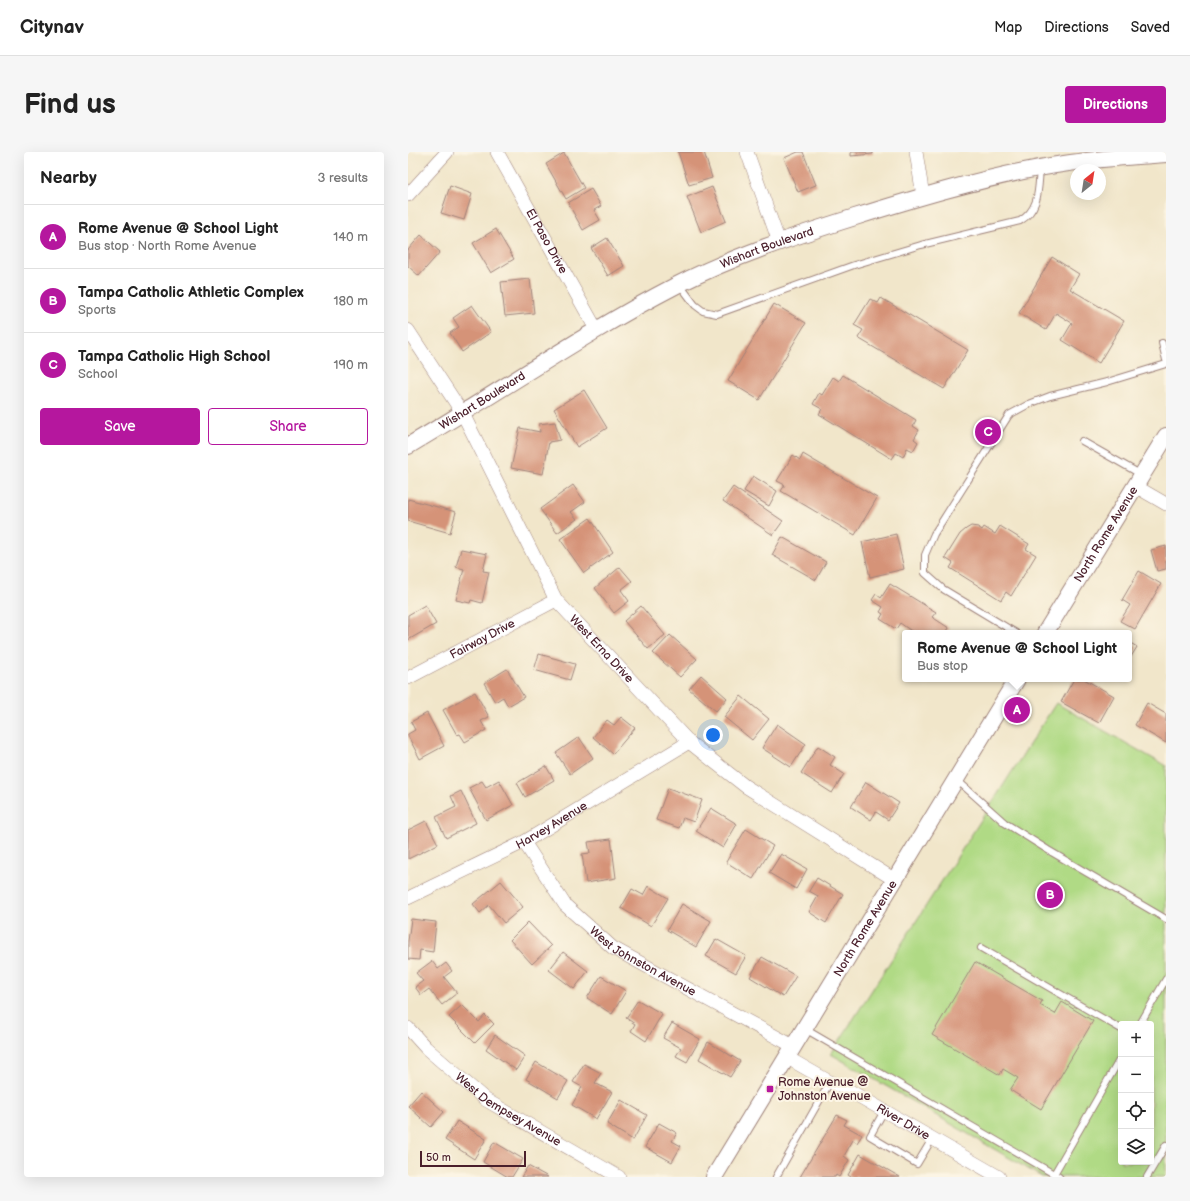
<!DOCTYPE html>
<html lang="en">
<head>
<meta charset="utf-8">
<style>
	:root { --surface:#fff; --page:#f6f6f6; --text:#222; --muted:#767676; --line:#e0e0e0; --accent:#b5179e }
	body { margin:0; font-family:"Balsamiq Sans",sans-serif; background:var(--page); color:var(--text) }
	.controls { position:absolute; right:12px; bottom:12px; display:grid; overflow:hidden; border-radius:4px; box-shadow:0 4px 16px #0002 }
	.controls button { width:36px; height:36px; display:grid; place-items:center; padding:0; border:0; border-bottom:1px solid var(--line); background:var(--surface); color:var(--text); font:20px sans-serif }
	.compass { position:absolute; left:662px; top:12px; width:36px; height:36px; border-radius:50%; background:var(--surface); box-shadow:0 4px 16px #0002; rotate:30deg }
	.scale { position:absolute; left:12px; bottom:10px; width:106px; box-sizing:border-box; padding-left:4px; border:2px solid #4a1f2b; border-top:0; font-size:11px; line-height:14px; white-space:nowrap; color:#4a1f2b; -webkit-text-stroke:3px #fcf5e5; paint-order:stroke }
	.you { position:absolute; left:305px; top:583px; width:14px; height:14px; margin:-10px; border:3px solid #fff; border-radius:50%; background:#1a73e8; box-shadow:0 0 0 6px #1a73e833 }
	.badge { display:grid; place-items:center; width:26px; height:26px; border-radius:50%; background:var(--accent); color:#fff; font-size:13px; font-weight:700 }
	.pin { position:absolute; translate:-50% -50%; border:2px solid #fff; box-shadow:0 1px 4px #0006 }
	.popup { position:absolute; left:494px; top:478px; width:230px; height:52px; box-sizing:border-box; display:grid; place-content:center; border-radius:4px; background:var(--surface); filter:drop-shadow(0 1px 3px #0005); font-size:13px; white-space:nowrap; color:var(--muted) }
	.popup b { font-size:15px; color:var(--text) }
	.popup::after { content:''; position:absolute; left:50%; top:100%; margin-left:-8px; border:8px solid transparent; border-top-color:var(--surface) }
	.list { margin:0; padding:0; list-style:none }
	h2 { display:flex; justify-content:space-between; align-items:center; height:52px; margin:0; padding:0 16px; font-size:17px }
	h2 small { font-size:13px; font-weight:400; color:var(--muted) }
	.list li { display:grid; grid-template-columns:26px 1fr auto; gap:12px; align-items:center; box-sizing:border-box; height:64px; padding:0 16px; border-top:1px solid var(--line) }
	.list b { display:block; font-size:15px; white-space:nowrap }
	.list p { margin:0; font-size:13px; white-space:nowrap; color:var(--muted) }
	.list em { font-size:13px; font-style:normal; color:var(--muted) }
	.actions { display:flex; gap:8px; padding:12px 16px }
	.actions a { flex:1; padding:9px 0; border:1px solid var(--accent); border-radius:4px; text-align:center; font-size:14px; color:var(--accent) }
	.actions .main { background:var(--accent); color:#fff }
	.icon { flex:none; width:22px; height:22px; fill:none; stroke:currentColor; stroke-width:2; stroke-linecap:round; stroke-linejoin:round }
	.map { position:relative; flex:none; width:758px; height:1025px; overflow:hidden; border-radius:4px }
	header { display:flex; align-items:center; gap:24px; box-sizing:border-box; height:56px; padding:0 20px; background:var(--surface); border-bottom:1px solid var(--line) }
	header strong { font-size:19px }
	nav { display:flex; gap:22px; margin-inline-start:auto; font-size:14px }
	.intro { display:flex; align-items:center; justify-content:space-between; box-sizing:border-box; height:96px; padding:0 24px }
	h1 { margin:0; font-size:28px }
	.button { padding:10px 18px; border-radius:4px; background:var(--accent); color:#fff; font-size:14px; font-weight:700 }
	main { display:flex; gap:24px; padding:0 24px }
	aside { flex:1; background:var(--surface); border-radius:4px; box-shadow:0 4px 16px #0002 }
	.map>svg:first-child { display:block }
</style>
</head>
<body>
<header>
<strong>Citynav</strong>
<nav><a>Map</a><a>Directions</a><a>Saved</a></nav>
</header>
<div class="intro"><h1>Find us</h1><a class="button">Directions</a></div>
<main>
<aside>
<h2>Nearby<small>3 results</small></h2>
<ul class="list">
<li><span class="badge">A</span><div><b>Rome Avenue @ School Light</b><p>Bus stop · North Rome Avenue</p></div><em>140 m</em></li>
<li><span class="badge">B</span><div><b>Tampa Catholic Athletic Complex</b><p>Sports</p></div><em>180 m</em></li>
<li><span class="badge">C</span><div><b>Tampa Catholic High School</b><p>School</p></div><em>190 m</em></li>
</ul>
<div class="actions"><a class="main">Save</a><a>Share</a></div>
</aside>
<div class="map">
<svg width="758" height="1025" viewBox="0 0 758 1025">
	<rect width="100%" height="100%" fill="#fcf5e5"/>
	<filter id="ink" filterUnits="userSpaceOnUse"><feTurbulence type="fractalNoise" baseFrequency=".025" numOctaves="2"/><feDisplacementMap in="SourceGraphic" scale="8" xChannelSelector="R" yChannelSelector="G"/><feConvolveMatrix kernelMatrix="1 2 1 2 8 2 1 2 1" color-interpolation-filters="sRGB"/></filter>
	<filter id="wash" filterUnits="userSpaceOnUse"><feTurbulence type="fractalNoise" baseFrequency=".012" numOctaves="4" result="noise"/><feDisplacementMap in="SourceGraphic" scale="16" xChannelSelector="R" yChannelSelector="G"/><feGaussianBlur stdDeviation="0.9" result="paint"/><feColorMatrix in="noise" values="0 0 0 0 0 0 0 0 0 0 0 0 0 0 0 0 0 1.4 0 .05"/><feComposite in="paint" operator="in"/></filter>
	<g filter="url(#wash)">
		<rect width="100%" height="100%" fill="#f1e6ca"/>
		<!-- green -->
		<path fill="#b0da85" stroke="#7d7c58" fill-rule="evenodd" d="M648 551 758 614V1025H634L423 902ZM713 872H743V1010H713Z"/>
		<g id="blocks">
			<!-- building -->
			<g fill="#d59378">
				<path d="M270 0H296L304 26 281 33Z"/>
				<path d="M390 0H395L408 33 390 40 376 6Z"/>
				<path d="M443 0H465V2L443 4Z"/>
				<path d="M156 1 176 36 158 47 138 12Z"/>
				<path d="M42 34 64 42 56 68 33 61Z"/>
				<path d="M304 35 318 69 293 80 279 45Z"/>
				<path d="M183 37 193 54 186 58 192 68 175 78 160 51Z"/>
				<path d="M88 77 106 107 83 121 65 91Z"/>
				<path d="M13 83 32 100 11 124 0 114V98Z"/>
				<path d="M199 86 216 114 200 124 183 96Z"/>
				<path d="M644 105 671 122 662 137 716 169 691 211 654 188 664 171 648 161 638 178 611 161Z"/>
				<path d="M122 127 126 161 97 164 93 130Z"/>
				<path d="M473 146 560 198 536 237 450 186 455 178 446 173 462 147 470 151Z"/>
				<path d="M366 152 398 171 351 248 320 229Z"/>
				<path d="M64 153 83 180 54 200 42 181 51 175 45 166Z"/>
				<path d="M435 223 508 268 505 274 511 278 506 287 510 290 505 299 499 296 495 305 488 301 484 307 411 262 414 257 405 252 411 241 414 243 425 225 431 229Z"/>
				<path d="M176 238 199 276 169 295 146 257Z"/>
				<path d="M147 270 152 288 141 290 135 322 103 316 112 276 132 280 131 272Z"/>
				<path d="M395 302 469 346 447 383 373 339 377 333 369 329 385 303 392 308Z"/>
				<path d="M345 324 369 339 361 354 336 339Z"/>
				<path d="M165 333 177 350 163 360 169 367 149 381 132 357Z"/>
				<path d="M325 335 375 369 365 383 315 349Z"/>
				<path d="M0 347 48 360 42 381 0 369Z"/>
				<path d="M182 366 205 400 176 421 152 387Z"/>
				<path d="M563 374 570 375 574 378 576 375 587 382 592 374 621 392 618 397 628 403 603 444 598 440 593 448 542 416 545 411 537 406 552 382 558 377Z"/>
				<path d="M488 382 496 417 462 425 454 390Z"/>
				<path d="M374 385 418 410 408 428 364 403Z"/>
				<path d="M758 394V417L749 419 743 398Z"/>
				<path d="M53 397 79 402 75 419 81 420 74 451 63 448 62 451 48 448 56 417 48 415Z"/>
				<path d="M212 415 224 429 213 438 221 449 206 461 187 436Z"/>
				<path d="M731 419 753 432 727 477 712 469 722 453 714 448Z"/>
				<path d="M482 432 528 460 524 465 541 476 538 481H517L515 479 514 481H506L492 471 488 477 472 467 475 462 472 460 475 455 464 448 468 442 473 446Z"/>
				<path d="M17 453 28 472 0 488V463Z"/>
				<path d="M233 454 257 483 240 497 216 469Z"/>
				<path d="M262 483 289 507 272 525 245 501Z"/>
				<path d="M721 490 729 495 721 508Z"/>
				<path d="M131 502 167 512 162 528 126 518Z"/>
				<path d="M99 517 116 545 100 554 95 545 87 550 76 531Z"/>
				<path d="M293 523 319 546 308 559 281 537Z"/>
				<path d="M666 527H676L706 544 691 571 653 550Z"/>
				<path d="M67 540 81 565 73 569 78 578 57 590 52 582 49 583 35 558Z"/>
				<path d="M333 544 361 567 344 588 316 565Z"/>
				<path d="M739 551 758 562V591L727 573Z"/>
				<path d="M19 561 36 594 12 607 0 584V582L7 578 3 570Z"/>
				<path d="M213 565 227 576 205 602 185 585 199 568 206 573Z"/>
				<path d="M369 572 398 592 383 615 354 596Z"/>
				<path d="M171 585 185 606 162 622 148 601Z"/>
				<path d="M410 594 427 605 422 613 436 622 424 641 393 621Z"/>
				<path d="M138 614 146 628 117 645 109 631Z"/>
				<path d="M91 628 105 653 78 668 61 636 74 629 78 635Z"/>
				<path d="M458 630 491 651 480 668 468 660 463 668 443 655Z"/>
				<path d="M260 636 294 648 286 670 275 666 271 676 248 668Z"/>
				<path d="M53 639 68 671 38 686 28 665 48 655 43 644Z"/>
				<path d="M303 656 329 672 315 696 288 679Z"/>
				<path d="M18 669 30 692 0 707V678Z"/>
				<path d="M338 677 365 694 345 727 318 710Z"/>
				<path d="M203 687 208 726 178 731 174 702 182 701 180 690Z"/>
				<path d="M373 702 399 717 388 737 361 721Z"/>
				<path d="M409 726 435 742 418 771 401 760 410 744 401 739Z"/>
				<path d="M93 729 115 755 96 771 81 753 72 761 65 752Z"/>
				<path d="M240 734 260 746 243 774 213 756 224 737 235 743Z"/>
				<path d="M274 752 303 769 288 795 259 778Z"/>
				<path d="M3 767 28 770 25 800 12 798 11 808 0 807V789Z"/>
				<path d="M120 770 143 794 124 812 102 788Z"/>
				<path d="M308 787 338 804 328 821 298 804Z"/>
				<path d="M155 800 180 819 166 837 141 818Z"/>
				<path d="M354 805 388 824 375 845 342 825Z"/>
				<path d="M24 809 30 817 38 811 44 819 36 825 49 841 34 853 21 837 13 843 7 835 15 829 8 821Z"/>
				<path d="M567 810 634 849 632 853 647 862 654 850 685 869 633 957 602 938 610 926 595 917 592 923 524 883Z"/>
				<path d="M193 824 218 839 204 862 179 846Z"/>
				<path d="M230 848 254 862 238 889 223 879 227 872 218 866Z"/>
				<path d="M54 853 71 870 77 863 86 872 67 891 41 865Z"/>
				<path d="M264 871 292 887 279 910 268 904 273 896 255 886Z"/>
				<path d="M87 883 117 904 108 918 78 897Z"/>
				<path d="M300 890 332 909 322 925 291 907Z"/>
				<path d="M128 910 160 929 150 946 118 927Z"/>
				<path d="M176 912 193 921 187 931 204 940 188 967 164 953 174 935 165 930Z"/>
				<path d="M13 939 36 960 23 975 0 954Z"/>
				<path d="M213 948 239 963 225 988 199 972Z"/>
				<path d="M429 963 439 968 436 973 454 983 449 991 445 988 436 1004 441 1008 431 1025 428 1023 427 1025H392Z"/>
				<path d="M49 969 78 987 66 1007 37 988Z"/>
				<path d="M251 971 269 981 264 989 273 994 264 1010 237 995Z"/>
				<path d="M86 990 115 1007 104 1025H100L75 1010Z"/>
				<path d="M452 1002 492 1025H443L440 1023Z"/>
				<path d="M120 1014 140 1025H113Z"/>
			</g>
		</g>
	</g>
	<g filter="url(#ink)">
		<use href="#blocks" fill-opacity="0" stroke="#9e827a" stroke-width="1"/>
		<g fill="none" stroke-linecap="round" stroke-linejoin="round">
			<!-- service casing -->
			<g stroke="#9e827a" stroke-width="8">
				<g id="service">
					<path d="M272 133 287 153 295 159 309 162 446 113 513 93 612 69C632 57 630 37 632 17"/>
					<path d="M754 191 758 208"/>
					<path d="M674 289 734 323"/>
					<path d="M608 481 535 437 517 421V403L526 382 601 263 621 252 642 244 699 230 758 212"/>
					<path d="M549 628 597 671 640 698 758 767"/>
					<path d="M573 796 713 877"/>
					<path d="M732 872 758 827"/>
					<path d="M397 877 651 1025"/>
					<path d="M476 959 462 984 509 1012 524 987"/>
					<path d="M646 1022 713 905"/>
					<path d="M368 1025 422 930"/>
					<path d="M739 1025 758 993"/>
				</g>
			</g>
			<!-- minor casing -->
			<g stroke="#9e827a" stroke-width="14">
				<g id="minor">
					<path id="s1" d="M89 0 188 177"/>
					<path d="M339 0 371 90"/>
					<path d="M508 0 515 44"/>
					<path d="M0 43 39 0"/>
					<path id="s2" d="M0 178 55 262 148 448 281 590 337 634 487 728"/>
					<path d="M727 334 758 352"/>
					<path id="s3" d="M0 526 148 448"/>
					<path id="s4" d="M116 690 157 753 205 796 385 894"/>
					<path id="s5" d="M0 746 116 690 281 590"/>
					<path id="s6" d="M0 876 18 896 78 948 211 1025"/>
					<path id="s7" d="M378 905 422 930 442 939 591 1025"/>
				</g>
			</g>
			<!-- tertiary casing -->
			<g stroke="#9e827a" stroke-width="18">
				<g id="tertiary">
					<path id="s8" d="M0 294C90 241 176 181 269 133 326 104 387 84 447 65 508 46 568 28 631 16 673 8 715 5 758 2"/>
					<path id="s9" d="M637 481 758 284"/>
					<path id="s10" d="M306 1025 609 527"/>
				</g>
			</g>
			<!-- service -->
			<use href="#service" stroke="#fff" stroke-width="6"/>
			<!-- minor -->
			<use href="#minor" stroke="#fff" stroke-width="13"/>
			<!-- tertiary -->
			<use href="#tertiary" stroke="#fff" stroke-width="16"/>
		</g>
	</g>
	<!-- markers -->
	<rect fill="#b5179e" stroke="#fcf5e5" stroke-width="1.5" x="358" y="933" width="8" height="8" rx="2"/>
	<g text-anchor="middle" dominant-baseline="central" stroke-width="4" stroke-linejoin="round" paint-order="stroke">
		<!-- street labels -->
		<g font-size="12" fill="#4a1f2b" stroke="#fcf5e5">
			<text stroke="none"><textPath href="#s1" startOffset="102">El Paso Drive</textPath></text>
			<text stroke="none"><textPath href="#s8" startOffset="411">Wishart Boulevard</textPath></text>
			<text stroke="none"><textPath href="#s8" startOffset="87">Wishart Boulevard</textPath></text>
			<text stroke="none"><textPath href="#s9" startOffset="116">North Rome Avenue</textPath></text>
			<text stroke="none"><textPath href="#s3" startOffset="84">Fairway Drive</textPath></text>
			<text stroke="none"><textPath href="#s2" startOffset="375">West Erna Drive</textPath></text>
			<text stroke="none"><textPath href="#s5" startOffset="161">Harvey Avenue</textPath></text>
			<text stroke="none"><textPath href="#s10" startOffset="291">North Rome Avenue</textPath></text>
			<text stroke="none"><textPath href="#s4" startOffset="172">West Johnston Avenue</textPath></text>
			<text stroke="none"><textPath href="#s6" startOffset="130">West Dempsey Avenue</textPath></text>
			<text stroke="none"><textPath href="#s7" startOffset="134">River Drive</textPath></text>
		</g>
		<!-- poi labels -->
		<g font-size="12" fill="#4a1f2b" stroke="#fcf5e5" text-anchor="start">
			<text x="370" y="930">Rome Avenue @<tspan x="370" dy="14">Johnston Avenue</tspan></text>
		</g>
	</g>
</svg>
<div class="controls">
<button>+</button>
<button>−</button>
<button><svg class="icon" aria-label="locate" viewBox="0 0 24 24"><circle cx="12" cy="12" r="6"/><path d="M12 2v4M12 18v4M2 12h4M18 12h4"/></svg></button>
<button><svg class="icon" aria-label="layers" viewBox="0 0 24 24"><path d="M12 4l9 5-9 5-9-5zM3 14l9 5 9-5"/></svg></button>
</div>
<svg class="compass" viewBox="-18 -18 36 36"><path d="M0-13l5 13h-10z" fill="#e53935"/><path d="M0 13l5-13h-10z" fill="#767676"/></svg>
<div class="scale">50 m</div>
<div class="you"></div>
<div class="pin badge" style="left:609px;top:558px">A</div>
<div class="popup"><b>Rome Avenue @ School Light</b>Bus stop</div>
<div class="pin badge" style="left:642px;top:743px">B</div>
<div class="pin badge" style="left:580px;top:280px">C</div>
</div>
</main>
</body>
</html>
